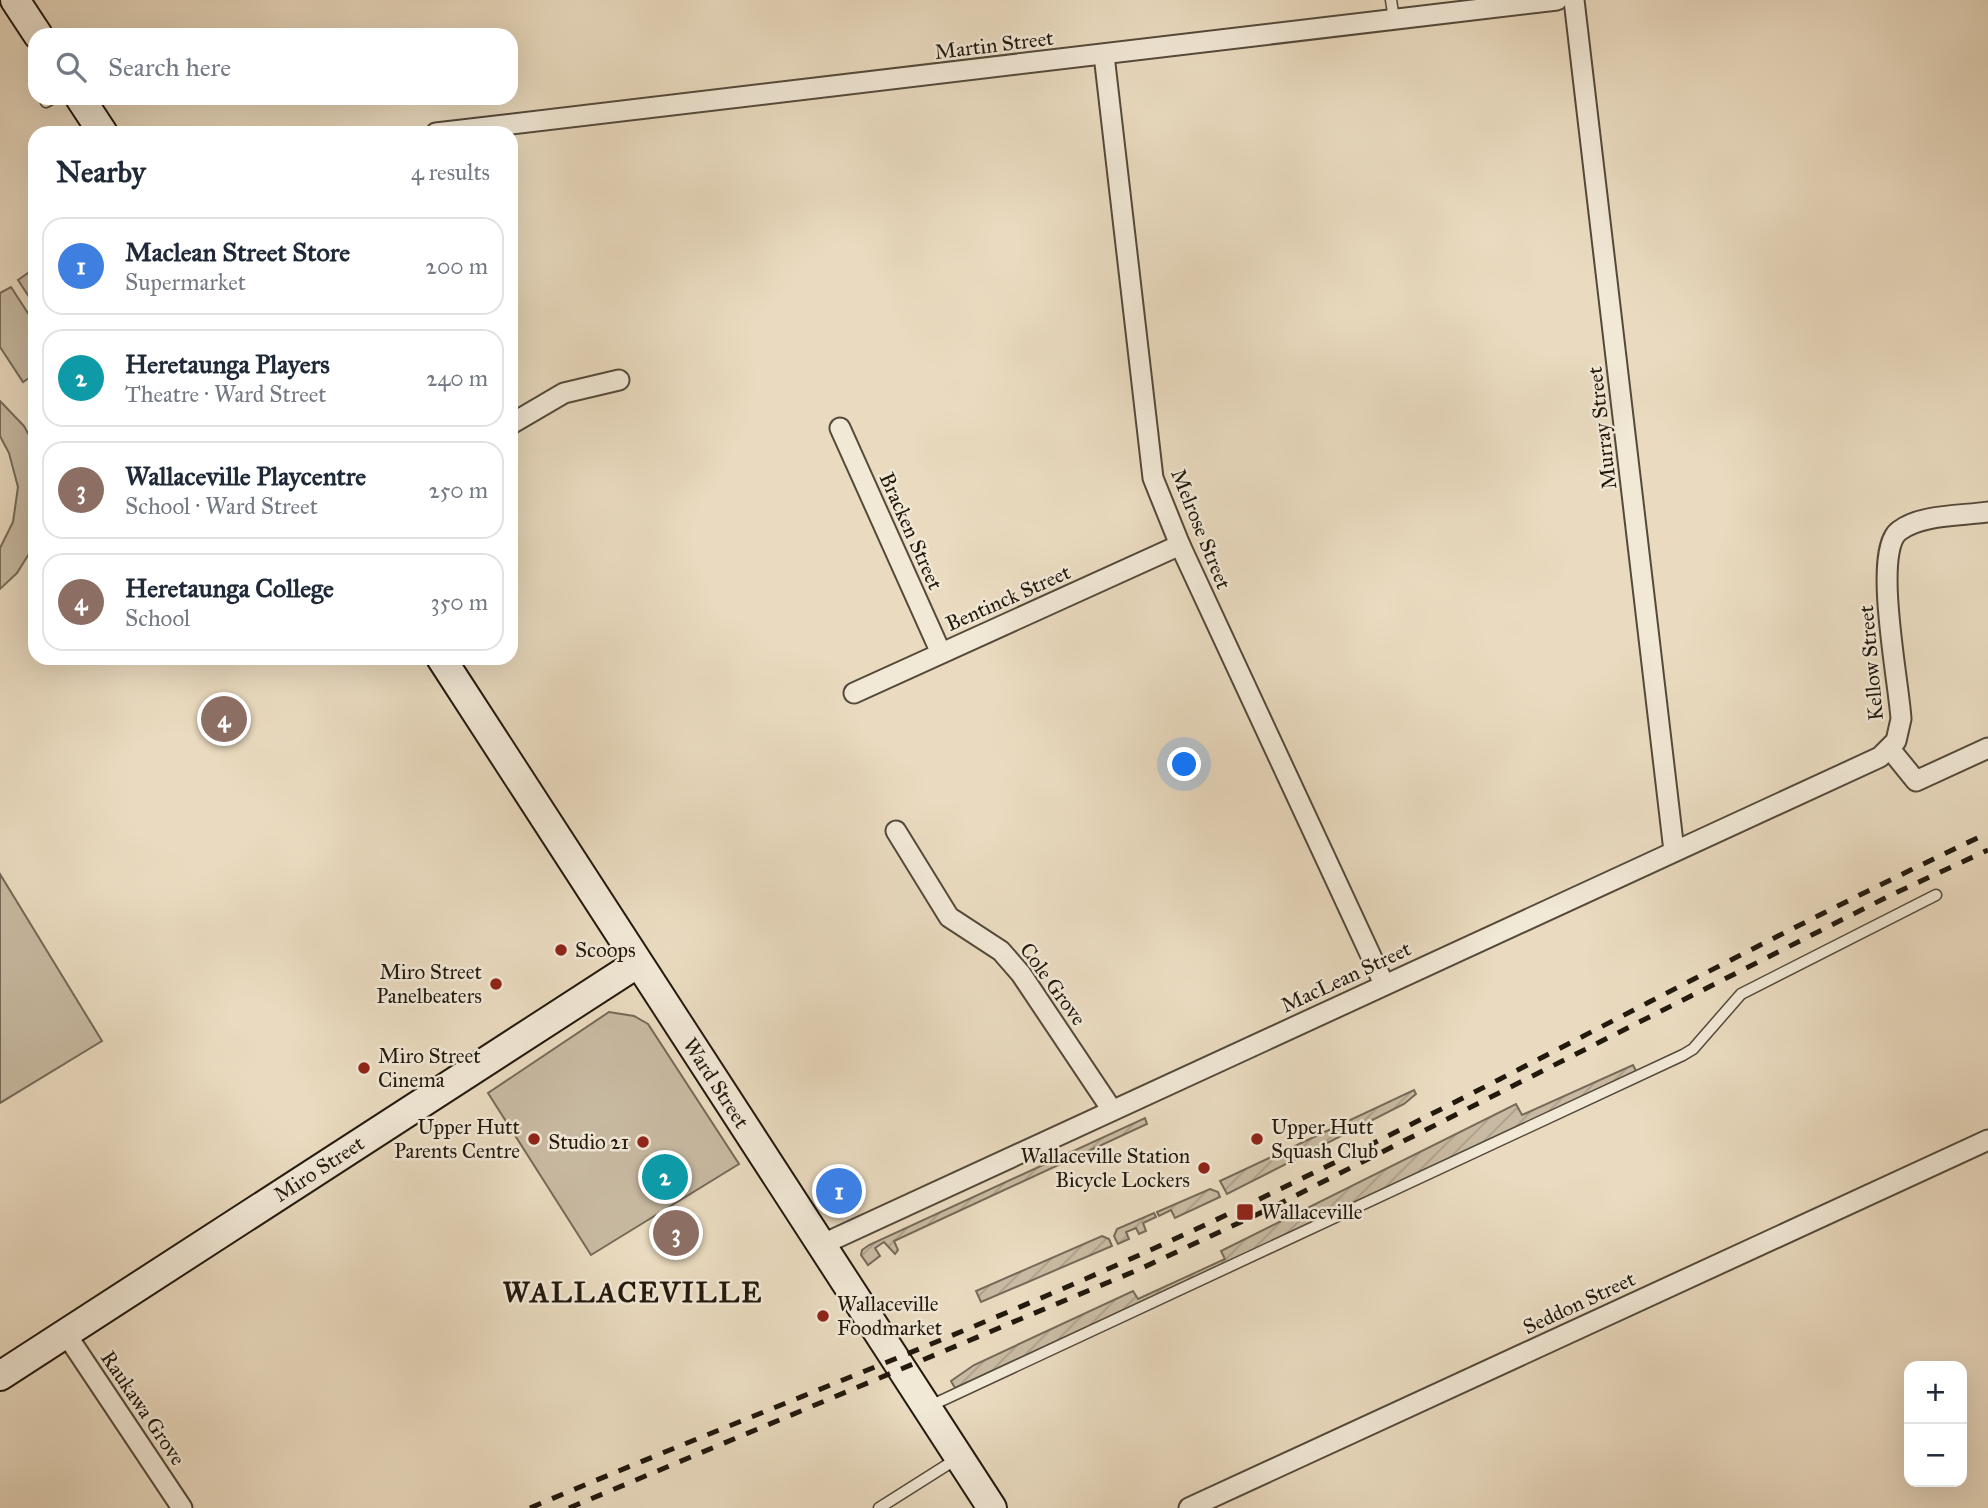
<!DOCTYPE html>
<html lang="en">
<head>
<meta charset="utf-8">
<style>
	:root { --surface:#fff; --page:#f2f2f3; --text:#1f2937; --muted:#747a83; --line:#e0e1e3; --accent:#7c3aed }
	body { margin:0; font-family:"IM FELL Great Primer",serif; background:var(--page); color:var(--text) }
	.controls { position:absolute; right:21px; bottom:21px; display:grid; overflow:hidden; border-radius:14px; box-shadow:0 7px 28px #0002 }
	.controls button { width:63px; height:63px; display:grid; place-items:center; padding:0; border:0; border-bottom:2px solid var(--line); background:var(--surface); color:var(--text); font:35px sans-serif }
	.you { position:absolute; left:1185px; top:765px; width:24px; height:24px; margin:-18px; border:5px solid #fff; border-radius:50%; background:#1a73e8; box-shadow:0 0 0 10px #1a73e833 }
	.badge { display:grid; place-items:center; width:46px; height:46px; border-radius:50%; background:var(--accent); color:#fff; font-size:23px; font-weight:700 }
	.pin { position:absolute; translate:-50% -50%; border:4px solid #fff; box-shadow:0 2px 7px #0006 }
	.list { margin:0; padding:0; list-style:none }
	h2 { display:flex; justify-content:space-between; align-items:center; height:91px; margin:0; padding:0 28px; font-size:30px }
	h2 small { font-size:23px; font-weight:400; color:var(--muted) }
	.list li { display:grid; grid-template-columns:46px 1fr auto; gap:21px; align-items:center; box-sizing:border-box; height:98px; margin:0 14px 14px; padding:0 14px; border:2px solid var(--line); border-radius:21px }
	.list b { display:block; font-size:26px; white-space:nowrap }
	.list p { margin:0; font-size:23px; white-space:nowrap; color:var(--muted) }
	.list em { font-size:23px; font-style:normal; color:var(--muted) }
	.icon { flex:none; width:38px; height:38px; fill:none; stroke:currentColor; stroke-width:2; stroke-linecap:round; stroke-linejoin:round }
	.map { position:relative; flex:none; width:1988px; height:1508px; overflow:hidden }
	.search { position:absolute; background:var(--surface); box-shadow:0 7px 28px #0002; left:28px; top:28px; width:490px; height:77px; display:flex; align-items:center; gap:18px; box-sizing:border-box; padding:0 24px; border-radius:21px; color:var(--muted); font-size:26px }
	.panel { position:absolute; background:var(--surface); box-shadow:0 7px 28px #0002; left:28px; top:126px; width:490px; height:539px; border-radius:21px }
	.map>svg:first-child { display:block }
</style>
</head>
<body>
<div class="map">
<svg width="1988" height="1508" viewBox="0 0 1988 1508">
	<defs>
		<pattern id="garden-furrows" width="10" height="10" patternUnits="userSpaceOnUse" patternTransform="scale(1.75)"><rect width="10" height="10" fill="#c8baa2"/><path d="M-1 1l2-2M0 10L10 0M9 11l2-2" fill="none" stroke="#ac9f8a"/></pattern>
	</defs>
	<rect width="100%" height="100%" fill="#eadbc0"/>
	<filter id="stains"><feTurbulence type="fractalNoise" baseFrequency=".00286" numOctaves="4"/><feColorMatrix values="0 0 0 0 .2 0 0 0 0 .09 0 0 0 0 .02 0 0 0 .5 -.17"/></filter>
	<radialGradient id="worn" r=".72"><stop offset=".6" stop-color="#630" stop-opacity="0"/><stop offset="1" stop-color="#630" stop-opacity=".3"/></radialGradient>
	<!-- green -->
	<g fill="#c8baa2" stroke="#756a58" stroke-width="2">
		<path d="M35 268V306L18 280Z"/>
		<path d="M11 287 35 324V374L23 382 0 347V293Z"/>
		<path d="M0 401 24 426 35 446V544L17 573 0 589V548L13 522 18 487 9 453 0 436Z"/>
		<path d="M0 874 102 1041 0 1103Z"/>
		<path d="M609 1012 634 1016 648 1024 739 1164 591 1255 488 1093Z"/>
	</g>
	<!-- garden -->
	<g fill="url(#garden-furrows)" stroke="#756a58" stroke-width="2">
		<path d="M1633 1065 1637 1073 955 1388 951 1381 974 1365 1133 1291 1138 1299 1225 1259 1221 1251 1516 1104 1522 1115Z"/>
		<path d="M1414 1090 1416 1094 1404 1104 1227 1194 1220 1181Z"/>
		<path d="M1145 1118 1147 1124 894 1241 898 1250 895 1254 884 1242 875 1248 880 1256 868 1265 861 1255 862 1250 869 1245Z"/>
		<path d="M1210 1189 1218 1192 1220 1197 1175 1218 1171 1210 1159 1216 1157 1212Z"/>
		<path d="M1154 1213 1156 1217 1143 1223 1146 1231 1139 1234 1136 1228 1126 1232 1129 1239 1118 1244 1114 1236 1117 1229Z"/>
		<path d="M1102 1236 1109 1239 1112 1246 981 1302 976 1291Z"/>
	</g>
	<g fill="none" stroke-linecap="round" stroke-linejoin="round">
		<!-- lane casing -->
		<g stroke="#544a3a" stroke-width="13">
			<g id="lane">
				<path d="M1391 0 1394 19"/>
				<path d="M46 102 53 98"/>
				<path d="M930 1406 1683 1055 1693 1049 1741 994 1936 895"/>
				<path d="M879 1508 958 1458"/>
			</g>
		</g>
		<!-- street casing -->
		<g stroke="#544a3a" stroke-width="23">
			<g id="street">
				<path d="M1574 0 1674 851"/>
				<path d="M1104 55 1153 478 1180 545 1384 984"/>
				<path d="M436 133 1557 0"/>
				<path d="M511 424 564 393 619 380"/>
				<path d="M840 428 941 653"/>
				<path d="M854 693 1180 545"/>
				<path d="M1890 749 1916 781 1988 748"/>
				<path d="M896 831 949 917 1001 951 1021 974 1112 1110"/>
				<path d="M821 1245 1880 757 1896 741 1901 719C1899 682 1872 551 1899 531 1921 514 1962 516 1988 512"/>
				<path d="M66 1334 182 1508"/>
				<path d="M1189 1508 1988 1140"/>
			</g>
		</g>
		<!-- secondary casing -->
		<g stroke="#22190d" stroke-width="32">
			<g id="secondary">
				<path d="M15 0 38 35"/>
				<path d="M80 98 103 133"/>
				<path d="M441 658 992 1508"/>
				<path d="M0 1376 638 963"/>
			</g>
		</g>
		<!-- lane -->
		<use href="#lane" stroke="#f1e8d6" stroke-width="10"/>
		<!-- street -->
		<use href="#street" stroke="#f1e8d6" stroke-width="19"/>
		<!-- secondary -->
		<use href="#secondary" stroke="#f1e8d6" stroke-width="28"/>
		<!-- rail -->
		<g stroke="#22190d" stroke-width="5" stroke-dasharray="12 12" stroke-linecap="butt">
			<path d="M530 1508C768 1407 1012 1318 1245 1206 1495 1087 1737 951 1988 833"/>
			<path d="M569 1508 1140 1269 1273 1207 1891 895 1988 850"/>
		</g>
	</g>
	<!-- markers -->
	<g fill="#8f2418" stroke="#f1e8d6" stroke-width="2.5">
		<circle cx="561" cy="950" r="7"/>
		<circle cx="496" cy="984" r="7"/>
		<circle cx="364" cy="1068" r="7"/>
		<circle cx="534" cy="1139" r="7"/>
		<circle cx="1257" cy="1139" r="7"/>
		<circle cx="643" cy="1142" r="7"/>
		<circle cx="1204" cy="1168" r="7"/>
		<rect x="1236" y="1203" width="18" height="18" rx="3.5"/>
		<circle cx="823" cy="1316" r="7"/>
	</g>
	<g text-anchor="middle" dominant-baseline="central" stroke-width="5" stroke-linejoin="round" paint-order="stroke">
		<!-- street labels -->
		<g font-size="21" fill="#22190d" stroke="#f1e8d6">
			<text transform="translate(994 45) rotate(-7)">Martin Street</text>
			<text transform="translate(1602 428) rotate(-97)">Murray Street</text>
			<text transform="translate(1201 529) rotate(68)">Melrose Street</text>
			<text transform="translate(911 531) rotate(66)">Bracken Street</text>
			<text transform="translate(1008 598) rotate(-24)">Bentinck Street</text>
			<text transform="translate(1871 663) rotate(-95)">Kellow Street</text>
			<text transform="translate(1346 977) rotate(-25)">MacLean Street</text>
			<text transform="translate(1053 984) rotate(54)">Cole Grove</text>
			<text transform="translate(716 1083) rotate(57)">Ward Street</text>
			<text transform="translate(319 1169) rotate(-33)">Miro Street</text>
			<text transform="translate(1579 1303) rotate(-25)">Seddon Street</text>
			<text transform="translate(143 1408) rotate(56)">Raukawa Grove</text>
		</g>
		<!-- poi labels -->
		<g font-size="21" fill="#22190d" stroke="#f1e8d6" text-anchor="start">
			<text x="575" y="950">Scoops</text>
			<text x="482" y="972" text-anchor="end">Miro Street<tspan x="482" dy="24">Panelbeaters</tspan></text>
			<text x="378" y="1056">Miro Street<tspan x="378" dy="24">Cinema</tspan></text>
			<text x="520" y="1127" text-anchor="end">Upper Hutt<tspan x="520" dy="24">Parents Centre</tspan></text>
			<text x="1271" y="1127">Upper Hutt<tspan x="1271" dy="24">Squash Club</tspan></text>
			<text x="629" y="1142" text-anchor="end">Studio 21</text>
			<text x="1190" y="1156" text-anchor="end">Wallaceville Station<tspan x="1190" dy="24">Bicycle Lockers</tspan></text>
			<text x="1261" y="1212">Wallaceville</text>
			<text x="837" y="1304">Wallaceville<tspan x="837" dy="24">Foodmarket</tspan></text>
		</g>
		<!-- district labels -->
		<g font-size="28" font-weight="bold" letter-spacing="2" fill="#22190d" stroke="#f1e8d6">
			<text x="633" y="1292">WALLACEVILLE</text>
		</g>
	</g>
	<rect width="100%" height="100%" filter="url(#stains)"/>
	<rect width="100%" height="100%" fill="url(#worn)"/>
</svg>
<div class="controls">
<button>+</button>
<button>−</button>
</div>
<div class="you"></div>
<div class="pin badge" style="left:839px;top:1191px;background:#3f7fe0">1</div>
<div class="pin badge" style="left:665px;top:1177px;background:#0f9aa8">2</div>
<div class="pin badge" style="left:676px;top:1233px;background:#8d6e63">3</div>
<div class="pin badge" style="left:224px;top:719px;background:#8d6e63">4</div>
<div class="search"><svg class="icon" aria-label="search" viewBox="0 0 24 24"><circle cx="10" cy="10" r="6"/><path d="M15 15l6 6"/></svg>Search here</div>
<section class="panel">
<h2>Nearby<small>4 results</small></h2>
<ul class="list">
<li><span class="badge" style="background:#3f7fe0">1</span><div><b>Maclean Street Store</b><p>Supermarket</p></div><em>200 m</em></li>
<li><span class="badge" style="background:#0f9aa8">2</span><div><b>Heretaunga Players</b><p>Theatre · Ward Street</p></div><em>240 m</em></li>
<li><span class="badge" style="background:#8d6e63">3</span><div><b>Wallaceville Playcentre</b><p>School · Ward Street</p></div><em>250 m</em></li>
<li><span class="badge" style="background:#8d6e63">4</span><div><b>Heretaunga College</b><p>School</p></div><em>350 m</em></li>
</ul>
</section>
</div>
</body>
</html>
